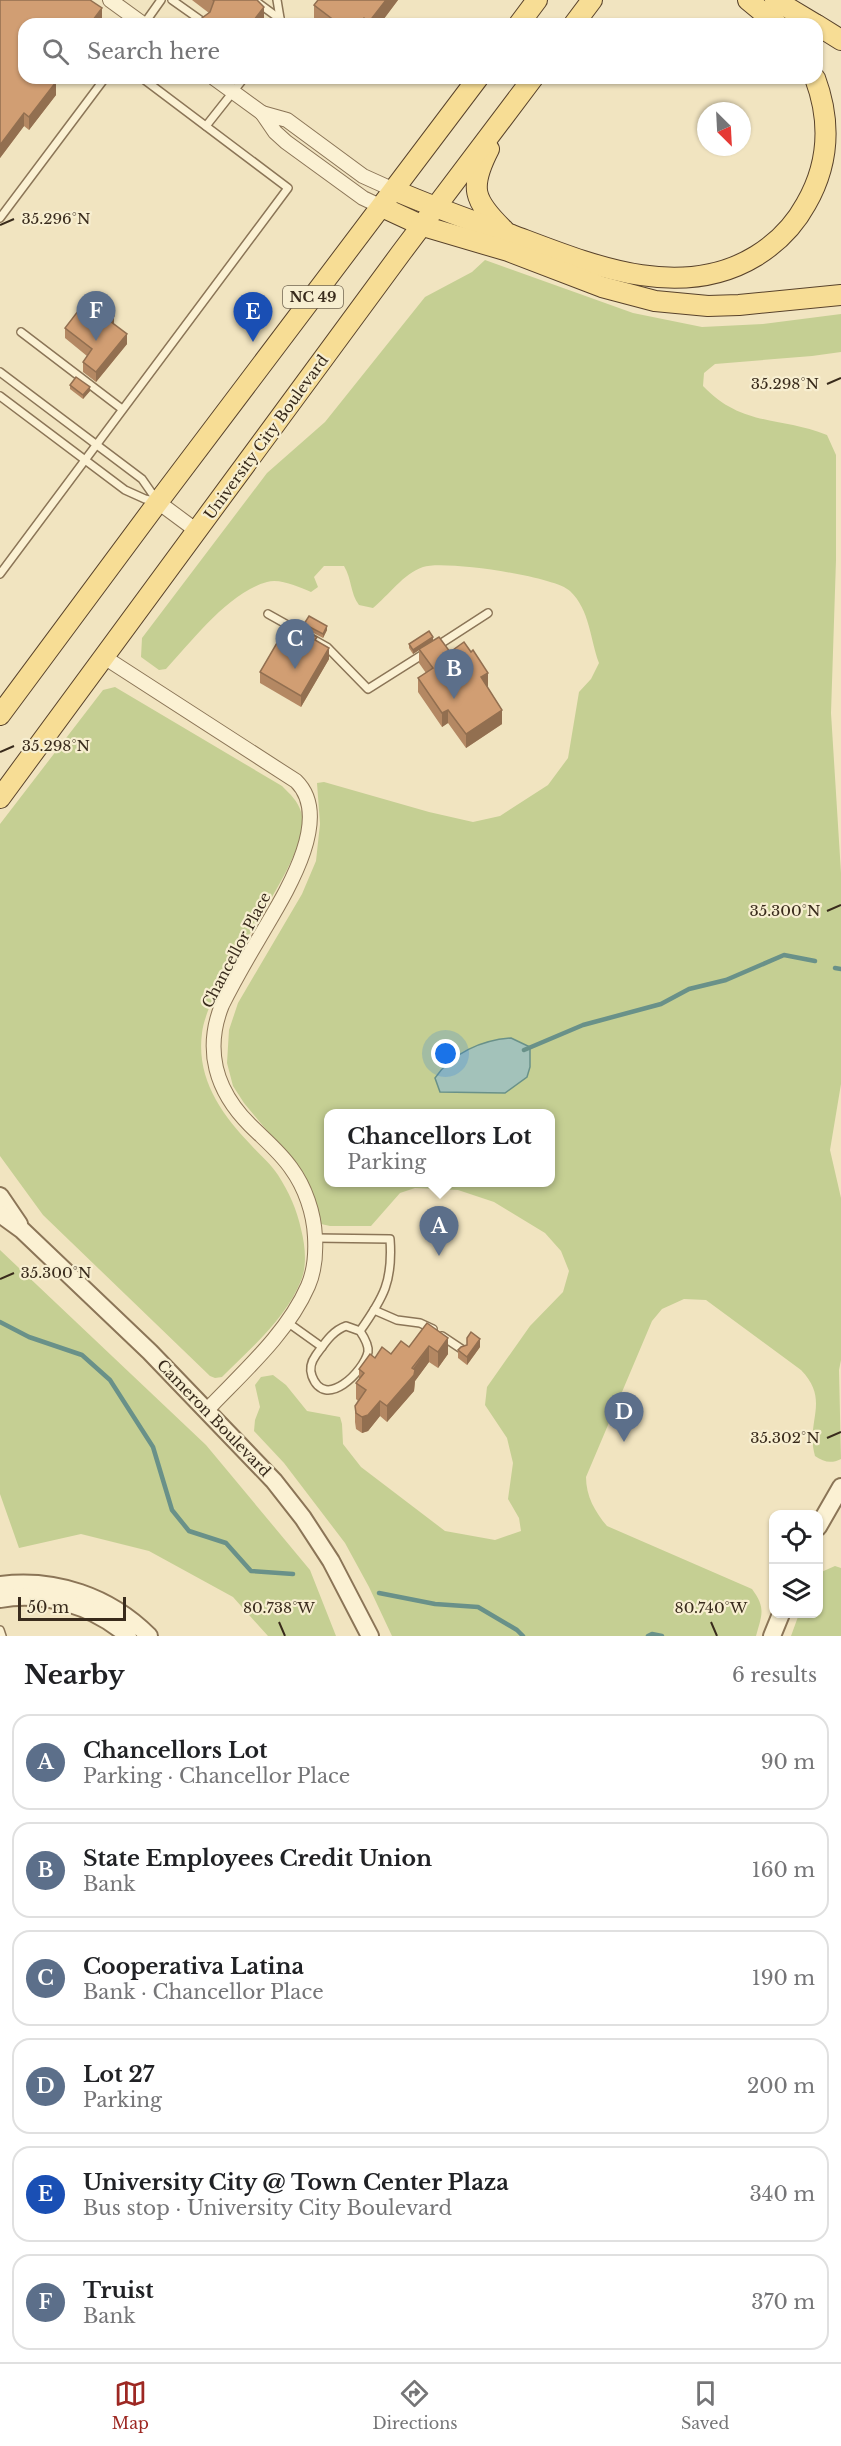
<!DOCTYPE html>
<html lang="en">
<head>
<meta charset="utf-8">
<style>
	:root { --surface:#fff; --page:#f6f6f6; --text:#202124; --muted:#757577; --line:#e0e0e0; --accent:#9d2823 }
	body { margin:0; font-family:"Libre Baskerville",serif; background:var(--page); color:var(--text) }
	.controls { position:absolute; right:18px; bottom:18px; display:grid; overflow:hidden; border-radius:12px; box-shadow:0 2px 4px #0004 }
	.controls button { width:54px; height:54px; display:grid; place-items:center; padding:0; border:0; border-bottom:2px solid var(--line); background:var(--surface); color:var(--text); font:30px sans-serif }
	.compass { position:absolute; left:697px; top:102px; width:54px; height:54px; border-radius:50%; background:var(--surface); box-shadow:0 2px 4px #0004; rotate:156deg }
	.scale { position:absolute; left:18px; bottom:15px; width:108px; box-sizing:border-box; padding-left:6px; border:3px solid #392b1c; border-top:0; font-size:16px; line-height:21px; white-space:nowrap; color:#392b1c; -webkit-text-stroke:4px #f7eed0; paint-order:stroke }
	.you { position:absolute; left:446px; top:1054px; width:21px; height:21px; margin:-15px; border:4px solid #fff; border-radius:50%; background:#1a73e8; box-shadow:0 0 0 9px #1a73e833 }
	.badge { display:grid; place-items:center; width:39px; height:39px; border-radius:50%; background:var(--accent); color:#fff; font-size:20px; font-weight:700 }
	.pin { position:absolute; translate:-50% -50px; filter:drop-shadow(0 2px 3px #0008) }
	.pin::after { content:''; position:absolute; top:32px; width:21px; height:18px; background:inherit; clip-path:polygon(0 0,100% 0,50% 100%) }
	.popup { position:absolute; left:324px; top:1109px; width:231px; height:78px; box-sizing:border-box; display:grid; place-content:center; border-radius:12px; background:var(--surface); filter:drop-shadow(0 2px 4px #0005); font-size:20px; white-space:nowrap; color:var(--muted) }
	.popup b { font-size:22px; color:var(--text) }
	.popup::after { content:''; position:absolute; left:50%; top:100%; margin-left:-12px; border:12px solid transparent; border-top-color:var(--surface) }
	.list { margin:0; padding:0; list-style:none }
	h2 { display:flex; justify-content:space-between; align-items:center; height:78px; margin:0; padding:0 24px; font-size:26px }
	h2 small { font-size:20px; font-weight:400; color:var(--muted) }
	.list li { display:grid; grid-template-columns:39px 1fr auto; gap:18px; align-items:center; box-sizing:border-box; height:96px; margin:0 12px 12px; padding:0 12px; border:2px solid var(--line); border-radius:18px }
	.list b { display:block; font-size:22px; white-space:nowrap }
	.list p { margin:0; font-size:20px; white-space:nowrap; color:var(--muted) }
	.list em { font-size:20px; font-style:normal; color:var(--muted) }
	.icon { flex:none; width:33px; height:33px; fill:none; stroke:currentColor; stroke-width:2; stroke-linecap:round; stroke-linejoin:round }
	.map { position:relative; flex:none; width:841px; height:1636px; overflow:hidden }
	.search { position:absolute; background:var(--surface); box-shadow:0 2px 4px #0004; left:18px; right:18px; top:18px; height:66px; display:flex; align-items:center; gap:15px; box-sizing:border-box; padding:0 21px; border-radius:18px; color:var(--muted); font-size:22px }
	.sheet { height:726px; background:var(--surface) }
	nav { display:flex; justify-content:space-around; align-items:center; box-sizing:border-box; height:84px; border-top:2px solid var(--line); background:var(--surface); font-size:16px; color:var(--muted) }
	nav a { display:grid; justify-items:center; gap:3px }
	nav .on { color:var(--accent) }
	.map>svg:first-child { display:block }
</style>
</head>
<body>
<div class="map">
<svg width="841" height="1636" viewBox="0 0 841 1636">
	<rect width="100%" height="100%" fill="#f1e4c0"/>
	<!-- green -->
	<g fill="#c5cf93" fill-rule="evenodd">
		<path d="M485 260 633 313 702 327 763 324 841 314V352L812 356 715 364 704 373 703 386C742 427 779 416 827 435L836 455V560L831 713 841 873V1084L830 1150 841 1198V1360L839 1370 841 1459C831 1464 824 1462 815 1456 805 1421 831 1401 801 1370L706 1300 684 1299 662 1309 652 1321 586 1477C586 1496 595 1512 607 1526L752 1589C766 1608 762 1614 756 1636H392L369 1587 345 1543 284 1463 254 1431 255 1420 260 1407 255 1385 261 1377 273 1375 286 1385 307 1411 340 1417 342 1424 343 1444 361 1467 445 1531 495 1540 521 1531 519 1518 508 1499 513 1463 507 1438 485 1405 487 1387 530 1326 563 1292 569 1271 561 1251 545 1233 494 1202 458 1190 415 1188 400 1193 371 1226H330L321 1224 289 1157 244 1103 233 1086 227 1063 229 1030 238 1003 302 894 316 861 320 824 317 783 324 782 429 812 473 822 500 816 548 785 568 758 579 692 591 679 599 663C590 639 590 610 570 591 554 576 444 560 423 567 403 574 389 595 373 608L359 605C350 593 352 579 344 566H324L314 577 318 587 311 592C299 587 280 578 267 582 229 592 192 641 166 669L159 670 141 657 142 638 267 473 325 422 425 297 472 272ZM328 1114H550V1182H328Z"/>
		<path d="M115 687 282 786C290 794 298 801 301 812 316 857 209 975 202 1033 196 1078 221 1114 251 1145 260 1155 271 1164 278 1175 289 1192 297 1210 301 1229 305 1245 307 1263 302 1278 287 1318 251 1348 222 1377L215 1378 210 1376 43 1215 0 1156V824L103 690Z"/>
		<path d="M0 1250 206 1445 310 1570 336 1636H268L233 1597 149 1551 81 1534 19 1548 0 1494Z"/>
		<path d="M835 1566 841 1568V1636H791L799 1614H818L819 1573Z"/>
	</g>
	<!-- water -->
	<path fill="#a3c2ba" stroke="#699189" stroke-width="1.5" d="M511 1038 530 1047V1067L527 1077 505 1093 440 1092 435 1078C452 1053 482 1040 511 1038Z"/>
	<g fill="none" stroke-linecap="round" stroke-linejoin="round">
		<!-- stream -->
		<g stroke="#699189" stroke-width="4.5">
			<path d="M835 968 841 969"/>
			<path d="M524 1050 583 1025 661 1004 689 989 726 980 784 955 815 961"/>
			<path d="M0 1322 29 1337 82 1355 110 1380 153 1447 172 1510 189 1531 226 1543 251 1571 293 1574"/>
			<path d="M379 1593 435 1604 478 1607 517 1630 523 1636"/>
			<path d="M648 1636 652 1634 662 1636"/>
		</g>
		<!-- service casing -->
		<g stroke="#8b7557" stroke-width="10">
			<g id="service">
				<path d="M172 0 206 24"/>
				<path d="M254 0 280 19"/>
				<path d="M277 0 281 24"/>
				<path d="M144 24 161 0"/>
				<path d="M206 126 244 78"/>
				<path d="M0 218 105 78"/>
				<path d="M21 332 122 409"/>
				<path d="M0 372 142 479 158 502 145 499 125 490 0 396"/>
				<path d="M0 574 288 188 142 78"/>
				<path d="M268 614 327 647 368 689 425 653"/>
				<path d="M437 646 488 613"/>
				<path d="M315 1238 390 1239C393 1281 384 1297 360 1331"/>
				<path d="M374 1310 397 1320 420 1323 433 1329"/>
				<path d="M287 1322 322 1347"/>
				<path d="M346 1326 360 1331C364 1337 369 1345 368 1352 364 1371 325 1411 312 1376 309 1368 311 1362 316 1355 325 1343 332 1331 346 1326Z"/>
				<path d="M442 1336 463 1350"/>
				<path d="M0 1630 2 1636"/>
			</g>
		</g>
		<!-- minor casing -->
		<g stroke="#8b7557" stroke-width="16">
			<g id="minor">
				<path d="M110 0 143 24"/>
				<path d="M214 78 262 113"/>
				<path d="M382 207 363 198 286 142 275 132 262 113 287 120 363 176 394 190"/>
				<path d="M158 502 197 531"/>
				<path d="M104 657 296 781C336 820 279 903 258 940 245 962 233 983 222 1005 204 1050 216 1091 250 1125 264 1139 280 1152 291 1168 305 1187 314 1213 315 1237 316 1254 315 1270 308 1286 287 1334 243 1372 207 1410"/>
			</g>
		</g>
		<!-- tertiary casing -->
		<g stroke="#8b7557" stroke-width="20">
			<g id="tertiary">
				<path d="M0 1196 19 1224"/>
				<path d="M0 1214 22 1230 150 1352 274 1481 303 1518 331 1561 370 1636"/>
				<path d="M818 1527 841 1487"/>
				<path d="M0 1585C55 1578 109 1596 149 1636"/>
				<path d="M0 1599C45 1591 94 1606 128 1636"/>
				<path d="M772 1636 781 1614"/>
			</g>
		</g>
		<!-- primary casing -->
		<g stroke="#58422b" stroke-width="22">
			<g id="primary">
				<path d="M748 0 777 24"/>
				<path d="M775 0 815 24"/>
				<path d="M519 24 537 0"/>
				<path d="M574 24 592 0"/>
				<path d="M817 25 841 40"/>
				<path d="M489 149C469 188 473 200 504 230"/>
				<path d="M394 190C433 207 472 221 512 235 589 264 679 303 756 256 777 243 794 226 806 204 829 164 831 121 815 78"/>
				<path d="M382 207 423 226 508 251 602 287 655 301 708 306 739 305 841 295"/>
				<path d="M0 715 158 502 478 78"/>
				<path d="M0 798 401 253 533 78"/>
			</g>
		</g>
		<!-- service -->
		<use href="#service" stroke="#fbf1d3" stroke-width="7"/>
		<!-- minor -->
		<use href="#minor" stroke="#fbf1d3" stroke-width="14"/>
		<!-- tertiary -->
		<use href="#tertiary" stroke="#fbf1d3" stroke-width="16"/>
		<!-- primary -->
		<use href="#primary" stroke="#f7dd95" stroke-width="20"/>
	</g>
	<!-- wall -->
	<g fill="#b48863">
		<path d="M0 0 102 22 24 78H59L56 82V95L29 130 24 126 0 158Z"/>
		<path d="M192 0H257L264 22 263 24H202V18L209 13Z"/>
		<path d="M318 0H398L380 24H318L314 21V5Z"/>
		<path d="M114 325 127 344 96 382 83 372V362L87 356 65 338V328Z"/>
		<path d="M70 385 90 391 83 399 70 389Z"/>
		<path d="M304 624 327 630 323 638 304 628Z"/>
		<path d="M317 641 329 659 301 707 260 683V672Z"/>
		<path d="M433 641 450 652 488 686 487 687 502 724 466 748 448 723 442 727 418 692V678L426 673 419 663V650L413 654 409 648V644Z"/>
		<path d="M427 1323 448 1354 438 1368 429 1362 415 1381 414 1391 387 1422 380 1416 368 1431 362 1433 356 1429 355 1422V1406L358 1401 356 1399V1383L359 1380V1369L375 1358 391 1354 409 1347Z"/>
		<path d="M480 1347 467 1365 458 1358V1350Z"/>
	</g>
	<!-- shaded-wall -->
	<g fill="#926f50">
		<path d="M386 0H398L380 24H369V22Z"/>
		<path d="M264 7V22L263 24H251Z"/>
		<path d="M102 8V22L100 24H90Z"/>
		<path d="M49 78H59L56 82V95L29 130V117Z"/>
		<path d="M24 113V126L0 158V145Z"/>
		<path d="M114 316V326L110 321Z"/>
		<path d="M127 334V344L96 382V372Z"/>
		<path d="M90 387V391L83 399V395Z"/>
		<path d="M327 626V630L323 638V634Z"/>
		<path d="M433 637V641L413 654V650Z"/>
		<path d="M329 648V659L301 707V696Z"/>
		<path d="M488 673V686L481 691V677Z"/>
		<path d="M448 710V723L442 727V713Z"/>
		<path d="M502 710V724L466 748V734Z"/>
		<path d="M448 1338V1354L438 1368V1352Z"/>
		<path d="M480 1339V1347L467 1365V1357Z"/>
		<path d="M429 1346V1362L415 1381 414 1391 387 1422V1406Z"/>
		<path d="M380 1401V1416L368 1431 362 1433V1417Z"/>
	</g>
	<!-- building -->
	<g fill="#d19e73" stroke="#926f50" stroke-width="1.5">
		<path d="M0 0H90L102 8 90 24H24V78H50L56 82 29 117 24 113 0 145Z"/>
		<path d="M213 0H257L264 7 251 24H210L202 18 210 12 214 1Z"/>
		<path d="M318 0H386L369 22 364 18 360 24H339L314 5Z"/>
		<path d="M85 302 92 307 96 302 114 316 110 321 127 334 96 372 83 362 92 349 65 328Z"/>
		<path d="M76 377 90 387 83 395 70 385Z"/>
		<path d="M309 616 327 626 323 634 304 624Z"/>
		<path d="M288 624 297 629 299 627 317 637 315 640 329 648 301 696 260 672Z"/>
		<path d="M429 631 433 637 413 650 409 644Z"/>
		<path d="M439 637 450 652 464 642 471 652 473 650 488 673 481 677 502 710 466 734 448 710 442 713 418 678 433 668 419 649Z"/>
		<path d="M427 1323 448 1338 438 1352 429 1346 412 1368 415 1370 414 1375 387 1406 380 1401 368 1415 362 1417 356 1413 355 1406 366 1390 356 1383 364 1373 359 1369 370 1354 375 1358 382 1347 391 1354 401 1341 409 1347Z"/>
		<path d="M471 1332 480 1339 467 1357 458 1350 461 1347 467 1345V1338Z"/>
	</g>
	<!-- ticks -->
	<path fill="none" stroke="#392b1c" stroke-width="2" d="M0 225 14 219M827 384 841 378M0 752 14 746M827 911 841 905M0 1279 14 1273M827 1438 841 1432M279 1622 285 1636M711 1622 717 1636"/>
	<g text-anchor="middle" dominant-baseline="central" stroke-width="4.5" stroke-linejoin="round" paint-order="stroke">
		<!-- shield labels -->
		<rect fill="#f7eed0" stroke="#726652" stroke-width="1.5" x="283" y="286" width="60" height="22" rx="4.5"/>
		<g font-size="14" font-weight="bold" fill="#392b1c">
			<text x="313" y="297">NC 49</text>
		</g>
		<!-- street labels -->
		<g font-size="15" fill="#392b1c" stroke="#f7eed0">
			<text transform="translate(266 437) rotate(-54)">University City Boulevard</text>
			<text transform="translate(236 950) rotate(-62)">Chancellor Place</text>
			<text transform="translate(214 1418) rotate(46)">Cameron Boulevard</text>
		</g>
	</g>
	<g font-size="15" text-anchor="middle" fill="#392b1c" stroke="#f7eed0" stroke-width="4.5" stroke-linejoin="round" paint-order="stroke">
		<text x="56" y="224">35.296°N</text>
		<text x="785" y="389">35.298°N</text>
		<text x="56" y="751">35.298°N</text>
		<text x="785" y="916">35.300°N</text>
		<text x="56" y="1278">35.300°N</text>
		<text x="785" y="1443">35.302°N</text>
		<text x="279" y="1613">80.738°W</text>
		<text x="711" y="1613">80.740°W</text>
	</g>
</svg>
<div class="controls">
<button><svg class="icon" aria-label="locate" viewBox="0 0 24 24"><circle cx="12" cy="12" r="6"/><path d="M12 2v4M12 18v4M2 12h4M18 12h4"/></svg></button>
<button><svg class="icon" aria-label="layers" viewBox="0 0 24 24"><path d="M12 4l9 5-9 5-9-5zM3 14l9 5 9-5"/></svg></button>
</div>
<svg class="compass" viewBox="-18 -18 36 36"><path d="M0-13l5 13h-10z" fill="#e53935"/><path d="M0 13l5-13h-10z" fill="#757577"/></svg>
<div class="scale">50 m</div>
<div class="you"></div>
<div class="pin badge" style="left:439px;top:1256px;background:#5c6f8a">A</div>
<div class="popup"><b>Chancellors Lot</b>Parking</div>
<div class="pin badge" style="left:454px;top:699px;background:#5c6f8a">B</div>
<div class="pin badge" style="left:295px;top:669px;background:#5c6f8a">C</div>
<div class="pin badge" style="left:624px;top:1442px;background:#5c6f8a">D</div>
<div class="pin badge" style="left:253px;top:342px;background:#1a4fb4">E</div>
<div class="pin badge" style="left:96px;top:341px;background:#5c6f8a">F</div>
<div class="search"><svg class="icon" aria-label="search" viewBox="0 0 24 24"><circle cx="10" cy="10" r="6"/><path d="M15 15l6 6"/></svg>Search here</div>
</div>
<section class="sheet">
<h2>Nearby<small>6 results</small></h2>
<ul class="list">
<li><span class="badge" style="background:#5c6f8a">A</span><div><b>Chancellors Lot</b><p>Parking · Chancellor Place</p></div><em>90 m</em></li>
<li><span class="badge" style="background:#5c6f8a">B</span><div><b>State Employees Credit Union</b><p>Bank</p></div><em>160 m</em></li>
<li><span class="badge" style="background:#5c6f8a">C</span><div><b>Cooperativa Latina</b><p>Bank · Chancellor Place</p></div><em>190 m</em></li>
<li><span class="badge" style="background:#5c6f8a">D</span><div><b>Lot 27</b><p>Parking</p></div><em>200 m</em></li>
<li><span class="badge" style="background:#1a4fb4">E</span><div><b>University City @ Town Center Plaza</b><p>Bus stop · University City Boulevard</p></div><em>340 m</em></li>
<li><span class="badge" style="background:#5c6f8a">F</span><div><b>Truist</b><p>Bank</p></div><em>370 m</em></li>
</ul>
</section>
<nav>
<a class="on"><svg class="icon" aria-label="map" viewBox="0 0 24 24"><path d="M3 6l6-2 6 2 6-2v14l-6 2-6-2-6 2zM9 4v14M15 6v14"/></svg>Map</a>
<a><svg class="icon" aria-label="directions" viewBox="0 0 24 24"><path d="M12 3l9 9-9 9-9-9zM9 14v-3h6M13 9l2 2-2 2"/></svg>Directions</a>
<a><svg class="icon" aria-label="saved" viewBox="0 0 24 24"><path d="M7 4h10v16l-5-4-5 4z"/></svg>Saved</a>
</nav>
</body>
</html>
